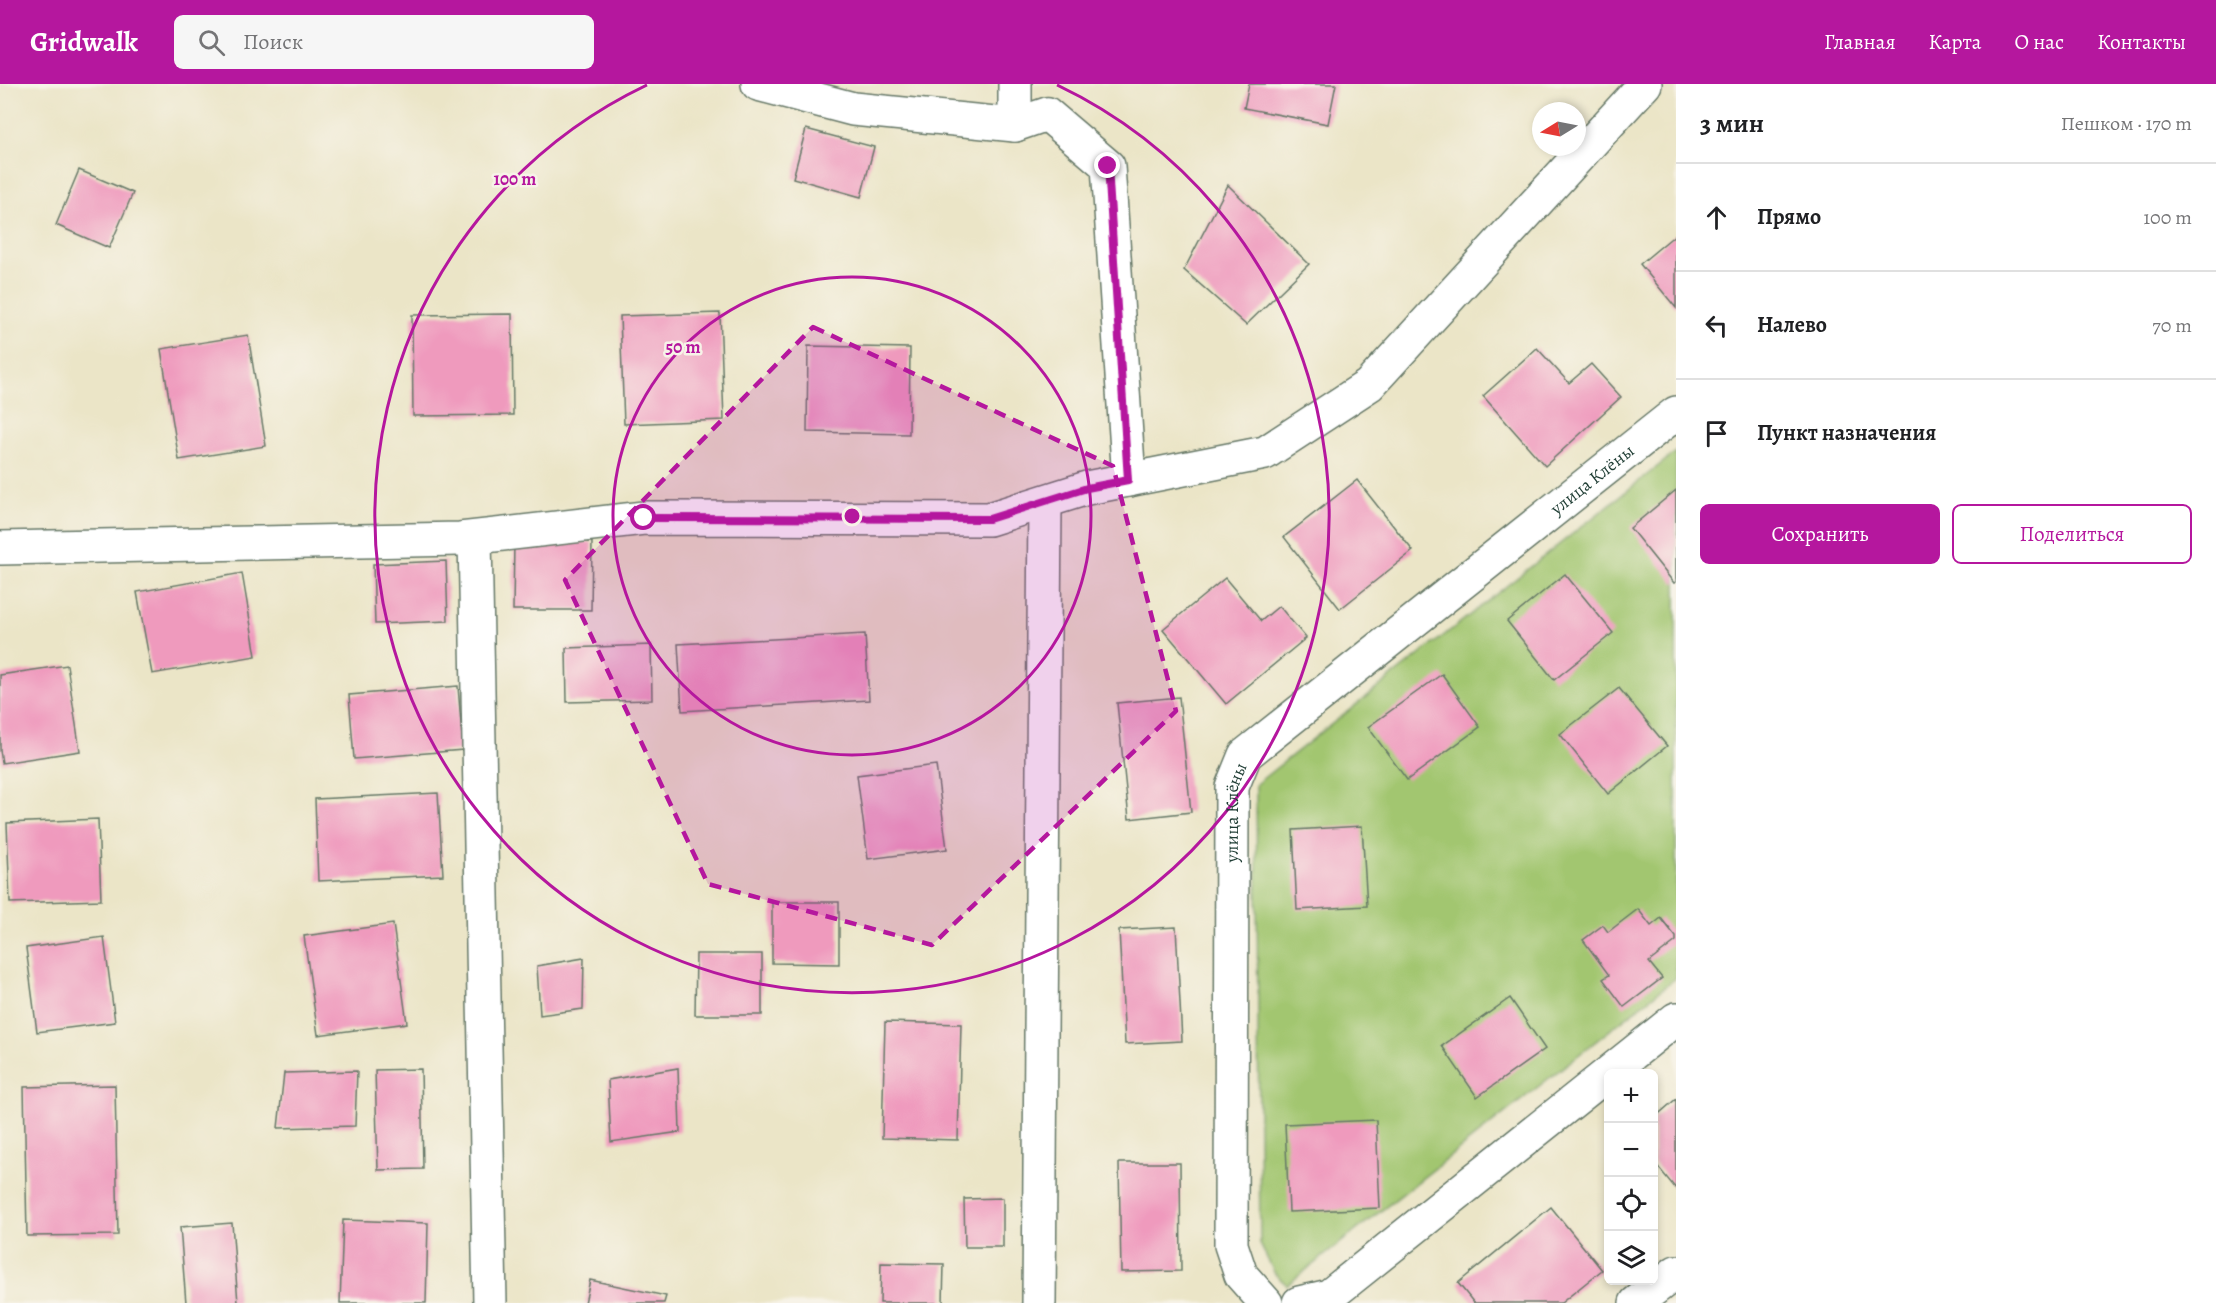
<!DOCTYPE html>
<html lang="ru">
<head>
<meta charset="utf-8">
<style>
	:root { --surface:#fff; --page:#f6f6f6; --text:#202124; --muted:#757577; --line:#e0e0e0; --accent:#b5179e }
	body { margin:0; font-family:Alegreya,serif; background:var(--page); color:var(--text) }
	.controls { position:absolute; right:18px; bottom:18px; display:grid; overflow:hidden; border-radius:9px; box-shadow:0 3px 9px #0003 }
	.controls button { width:54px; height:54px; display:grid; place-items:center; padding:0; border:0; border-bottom:2px solid var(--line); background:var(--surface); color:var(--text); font:30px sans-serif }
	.compass { position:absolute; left:1532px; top:18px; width:54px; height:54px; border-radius:50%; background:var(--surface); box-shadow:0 3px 9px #0003; rotate:260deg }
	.stop { position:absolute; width:18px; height:18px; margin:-14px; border:4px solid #b5179e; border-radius:50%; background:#fff }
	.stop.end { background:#b5179e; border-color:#fff; box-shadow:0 2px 6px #0008 }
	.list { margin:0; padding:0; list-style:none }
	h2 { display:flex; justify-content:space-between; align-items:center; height:78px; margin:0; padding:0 24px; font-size:26px }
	h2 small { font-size:20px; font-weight:400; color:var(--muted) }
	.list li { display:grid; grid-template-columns:39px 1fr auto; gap:18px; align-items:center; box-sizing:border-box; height:108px; padding:0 24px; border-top:2px solid var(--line) }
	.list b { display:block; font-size:22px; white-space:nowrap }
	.list em { font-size:20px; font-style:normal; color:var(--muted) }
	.actions { display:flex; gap:12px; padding:18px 24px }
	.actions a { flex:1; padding:14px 0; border:2px solid var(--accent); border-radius:9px; text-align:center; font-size:21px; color:var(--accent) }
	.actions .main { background:var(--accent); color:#fff }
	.icon { flex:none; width:33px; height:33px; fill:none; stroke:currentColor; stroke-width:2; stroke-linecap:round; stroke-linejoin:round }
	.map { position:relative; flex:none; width:1676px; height:1219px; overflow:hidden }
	header { display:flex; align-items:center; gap:36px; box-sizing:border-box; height:84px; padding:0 30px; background:var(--accent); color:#fff }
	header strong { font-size:28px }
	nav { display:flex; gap:33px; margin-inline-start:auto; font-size:21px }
	.search { width:420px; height:54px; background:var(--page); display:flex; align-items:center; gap:15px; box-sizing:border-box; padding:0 21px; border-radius:9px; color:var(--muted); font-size:22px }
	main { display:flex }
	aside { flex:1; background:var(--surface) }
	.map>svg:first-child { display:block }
</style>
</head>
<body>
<header>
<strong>Gridwalk</strong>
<div class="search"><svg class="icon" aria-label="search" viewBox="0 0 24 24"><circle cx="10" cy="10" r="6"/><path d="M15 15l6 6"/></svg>Поиск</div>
<nav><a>Главная</a><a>Карта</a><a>О нас</a><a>Контакты</a></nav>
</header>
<main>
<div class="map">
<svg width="1676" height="1219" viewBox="0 0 1676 1219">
	<rect width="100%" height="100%" fill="#f7f3e8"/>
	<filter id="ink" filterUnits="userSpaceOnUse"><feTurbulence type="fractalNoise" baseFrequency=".0167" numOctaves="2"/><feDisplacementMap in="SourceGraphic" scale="12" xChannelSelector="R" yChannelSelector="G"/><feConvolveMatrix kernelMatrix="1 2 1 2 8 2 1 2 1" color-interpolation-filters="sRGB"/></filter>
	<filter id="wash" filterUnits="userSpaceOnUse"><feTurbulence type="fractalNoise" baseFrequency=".008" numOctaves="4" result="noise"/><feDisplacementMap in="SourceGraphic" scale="24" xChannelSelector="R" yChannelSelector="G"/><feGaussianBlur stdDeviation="1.35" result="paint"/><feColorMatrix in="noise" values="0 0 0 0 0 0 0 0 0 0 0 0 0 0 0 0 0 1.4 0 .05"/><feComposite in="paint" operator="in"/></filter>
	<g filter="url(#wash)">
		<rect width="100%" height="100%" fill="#ebe5c7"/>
		<!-- green -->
		<path fill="#a2c670" stroke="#608252" stroke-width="1.5" d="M1676 368V894L1287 1201 1275 1190 1260 1160 1256 700Z"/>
		<g id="blocks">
			<!-- building -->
			<g fill="#ef9abd">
				<path d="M1249 0H1336L1328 40 1244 24Z"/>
				<path d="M806 45 874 63 861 113 793 94Z"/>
				<path d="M79 86 133 109 109 164 56 141Z"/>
				<path d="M1228 101 1309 180 1246 241 1184 186Z"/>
				<path d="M1676 150V224L1640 180Z"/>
				<path d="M720 229 724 336 624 340 620 232Z"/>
				<path d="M512 230 513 331 413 332 412 231Z"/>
				<path d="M248 251 266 362 179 376 161 265Z"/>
				<path d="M808 262 910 264 909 350 807 348Z"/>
				<path d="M1537 264 1569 299 1591 280 1621 313 1545 382 1483 312Z"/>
				<path d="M1357 396 1413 467 1340 525 1284 453Z"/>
				<path d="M1676 406V498L1674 499 1630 444Z"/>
				<path d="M514 457 592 458 591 526H513Z"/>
				<path d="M446 477 448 537 375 540 373 480Z"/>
				<path d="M242 489 256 572 152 590 137 508Z"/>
				<path d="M1565 490 1613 549 1554 596 1507 537Z"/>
				<path d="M1225 494 1261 537 1279 522 1306 554 1226 620 1163 545Z"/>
				<path d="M865 550 869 616 682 627 678 560Z"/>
				<path d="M651 561 652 616 567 618 566 564Z"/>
				<path d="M67 581 80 667 2 679 0 666V591Z"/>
				<path d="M1442 590 1480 643 1407 696 1368 643Z"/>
				<path d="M458 602 463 666 354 675 349 611Z"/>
				<path d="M1619 604 1667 662 1608 710 1560 650Z"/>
				<path d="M1179 613 1191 728 1129 735 1117 619Z"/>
				<path d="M936 681 947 765 868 775 857 691Z"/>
				<path d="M438 709 443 791 318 797 315 715Z"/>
				<path d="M98 735 101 816 10 819 7 739Z"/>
				<path d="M1362 742 1367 822 1297 826 1293 746Z"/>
				<path d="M772 818H839V880L772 879Z"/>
				<path d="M1638 825 1651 842 1661 834 1676 853V857L1649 878 1662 894 1624 923 1603 895 1609 891 1583 856 1603 841 1608 848Z"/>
				<path d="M393 840 407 939 318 951 304 852Z"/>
				<path d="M1176 843 1182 957 1125 960 1119 846Z"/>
				<path d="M104 853 115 938 37 948 26 864Z"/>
				<path d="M696 870H762V931H695Z"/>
				<path d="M584 874 583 925 540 931 537 882Z"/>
				<path d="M1510 914 1545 965 1477 1013 1442 962Z"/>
				<path d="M885 938 961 940 958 1056 882 1054Z"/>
				<path d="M678 984 680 1048 611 1058 608 996Z"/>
				<path d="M421 985 423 1085 378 1086 375 986Z"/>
				<path d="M357 987 355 1042 278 1044 284 989Z"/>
				<path d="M115 1001 118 1151 27 1152 24 1003Z"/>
				<path d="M1676 1015V1105L1654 1078V1034Z"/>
				<path d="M1376 1036 1380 1124 1289 1128 1285 1040Z"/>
				<path d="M1119 1079H1180L1181 1187 1121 1188Z"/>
				<path d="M1003 1114V1163H965L964 1115Z"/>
				<path d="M1551 1123 1602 1186 1561 1219H1474L1458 1199Z"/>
				<path d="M343 1136 428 1139 426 1219H340Z"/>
				<path d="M232 1139 238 1219H186L180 1143Z"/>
				<path d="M881 1179 944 1180 943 1219H880Z"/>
				<path d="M590 1196 666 1212 664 1219H585Z"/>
			</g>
		</g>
	</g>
	<g filter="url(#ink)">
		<use href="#blocks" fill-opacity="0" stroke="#667867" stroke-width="1.5"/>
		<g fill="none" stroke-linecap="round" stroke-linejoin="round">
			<!-- minor casing -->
			<g stroke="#667867" stroke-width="36">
				<g id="minor">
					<path d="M758 0 853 25 1015 41 1047 30 1108 82 1129 396"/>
					<path d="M1015 41V0"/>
					<path d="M475 454 490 1219"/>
					<path d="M0 464 460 455 644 434 989 435 1087 404 1265 369 1369 301 1645 0"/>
					<path d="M1039 1219 1045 418"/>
					<path id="s1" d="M1266 1219 1241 1191 1231 1161 1232 703 1245 671 1676 329"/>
					<path d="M1299 1219 1329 1212 1676 935"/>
					<path d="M1636 1219 1676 1188"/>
				</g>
			</g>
			<!-- minor -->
			<use href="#minor" stroke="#fff" stroke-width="33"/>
		</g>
	</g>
	<g fill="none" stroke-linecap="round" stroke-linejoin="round" filter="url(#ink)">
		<!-- route -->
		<path stroke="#b5179e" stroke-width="8" d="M644 434 989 435 1087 404 1128 396 1108 82"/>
	</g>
	<!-- marked area -->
	<path fill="#b5179e" fill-opacity="0.2" stroke="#b5179e" stroke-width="4.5" stroke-dasharray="12 8" stroke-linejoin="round" d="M813 243 1113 382 1176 627 932 861 708 800 565 496Z"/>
	<!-- distance rings -->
	<g fill="none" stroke="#b5179e" stroke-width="3">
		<circle cx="852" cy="432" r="239"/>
		<path d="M1057 1A477 477 0 1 1 647 1"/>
	</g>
	<g text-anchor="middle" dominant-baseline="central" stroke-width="5" stroke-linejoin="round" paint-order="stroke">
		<!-- street labels -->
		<g font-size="18" fill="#1f3d34" stroke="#f7f3e8">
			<text stroke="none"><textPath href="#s1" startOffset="1005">улица Клёны</textPath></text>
			<text stroke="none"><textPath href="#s1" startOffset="502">улица Клёны</textPath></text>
		</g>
	</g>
	<circle cx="852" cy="432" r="9" fill="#b5179e" stroke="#f7f3e8" stroke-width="3"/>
	<g font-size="18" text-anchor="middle" font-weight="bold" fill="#b5179e" stroke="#f7f3e8" stroke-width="5" stroke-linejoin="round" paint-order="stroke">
		<text x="515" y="101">100 m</text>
		<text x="683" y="269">50 m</text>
	</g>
</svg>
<div class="controls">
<button>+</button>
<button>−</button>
<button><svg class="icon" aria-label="locate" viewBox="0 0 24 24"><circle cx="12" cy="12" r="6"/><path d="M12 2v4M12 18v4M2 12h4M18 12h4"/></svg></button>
<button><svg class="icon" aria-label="layers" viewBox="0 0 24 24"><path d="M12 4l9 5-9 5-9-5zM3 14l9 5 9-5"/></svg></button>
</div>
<svg class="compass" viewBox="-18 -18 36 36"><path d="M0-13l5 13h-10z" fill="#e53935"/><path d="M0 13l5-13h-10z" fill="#757577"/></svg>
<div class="stop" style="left:644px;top:434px"></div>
<div class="stop end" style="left:1108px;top:82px"></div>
</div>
<aside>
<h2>3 мин<small>Пешком · 170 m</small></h2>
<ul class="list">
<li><svg class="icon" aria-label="ahead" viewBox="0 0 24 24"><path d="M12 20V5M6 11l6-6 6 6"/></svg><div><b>Прямо</b></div><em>100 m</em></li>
<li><svg class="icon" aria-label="left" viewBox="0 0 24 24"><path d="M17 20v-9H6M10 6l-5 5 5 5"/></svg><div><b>Налево</b></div><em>70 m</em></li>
<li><svg class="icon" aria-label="arrive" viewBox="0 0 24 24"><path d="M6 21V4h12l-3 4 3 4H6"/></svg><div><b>Пункт назначения</b></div></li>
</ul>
<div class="actions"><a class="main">Сохранить</a><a>Поделиться</a></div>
</aside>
</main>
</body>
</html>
